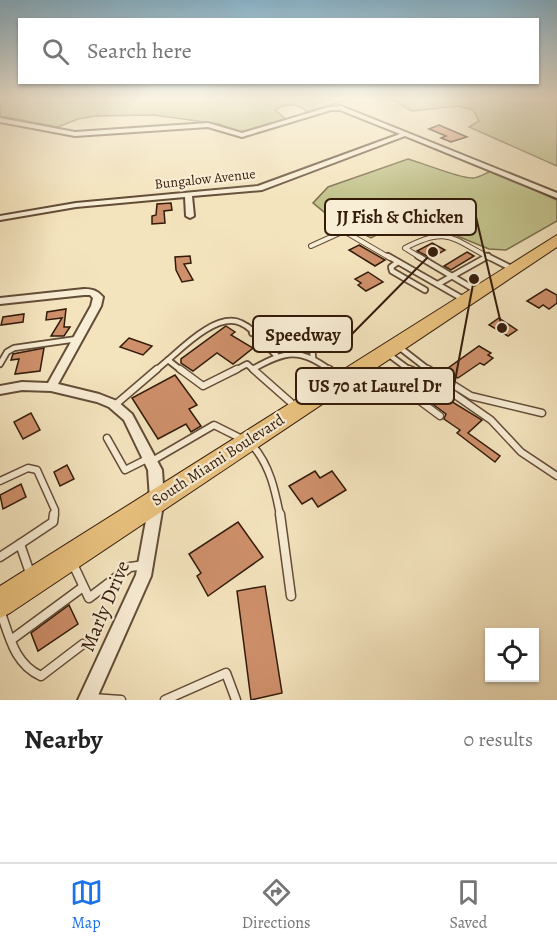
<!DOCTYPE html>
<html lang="en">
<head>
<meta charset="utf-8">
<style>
	:root { --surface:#fff; --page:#f6f6f6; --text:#222; --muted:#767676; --line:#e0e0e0; --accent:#1a73e8 }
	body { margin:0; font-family:Alegreya,serif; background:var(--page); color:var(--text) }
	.controls { position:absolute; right:18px; bottom:18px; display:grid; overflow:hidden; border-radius:0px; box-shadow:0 2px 4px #0004 }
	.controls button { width:54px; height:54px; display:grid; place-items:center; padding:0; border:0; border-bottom:2px solid var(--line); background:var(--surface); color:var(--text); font:30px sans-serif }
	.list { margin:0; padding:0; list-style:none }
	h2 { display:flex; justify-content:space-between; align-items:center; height:78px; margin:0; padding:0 24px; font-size:26px }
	h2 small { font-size:20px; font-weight:400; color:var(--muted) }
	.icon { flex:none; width:33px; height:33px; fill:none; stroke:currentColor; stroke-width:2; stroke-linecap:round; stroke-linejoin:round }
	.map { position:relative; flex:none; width:557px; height:700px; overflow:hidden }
	.search { position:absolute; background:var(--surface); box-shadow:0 2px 4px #0004; left:18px; right:18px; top:18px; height:66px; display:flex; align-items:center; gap:15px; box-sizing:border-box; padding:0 21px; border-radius:0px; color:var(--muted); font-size:22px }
	.sheet { height:162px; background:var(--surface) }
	nav { display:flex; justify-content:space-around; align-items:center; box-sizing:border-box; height:84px; border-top:2px solid var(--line); background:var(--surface); font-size:16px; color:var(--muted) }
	nav a { display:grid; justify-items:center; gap:3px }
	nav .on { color:var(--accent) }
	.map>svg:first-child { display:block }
</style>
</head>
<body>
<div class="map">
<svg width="557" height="700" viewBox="0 0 557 700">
	<rect width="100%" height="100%" fill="#f4e4be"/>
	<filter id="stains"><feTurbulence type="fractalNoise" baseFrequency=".00333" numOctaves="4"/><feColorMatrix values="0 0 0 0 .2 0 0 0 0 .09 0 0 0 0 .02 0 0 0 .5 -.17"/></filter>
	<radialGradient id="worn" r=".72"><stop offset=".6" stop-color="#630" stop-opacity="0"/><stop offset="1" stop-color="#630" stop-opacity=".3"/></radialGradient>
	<!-- green -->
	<g fill="#c2c28c" stroke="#7a6e4b" stroke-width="1.5">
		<path d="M0 99H350L307 112C298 103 285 103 275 110L286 119 256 130 237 132 219 124 154 115 95 116 78 119 58 127 0 116Z"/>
		<path d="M391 99H557V166L469 127 479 121 473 110 459 106 412 111Z"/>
		<path d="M408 159C423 163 461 179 473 178 479 178 486 173 491 171L557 200V221L506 250 489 249 440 229 384 231 371 238 329 216 313 203 328 187Z"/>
	</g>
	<!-- building -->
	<g fill="#ce906b" stroke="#331b0a" stroke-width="1.5">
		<path d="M439 125 467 137 451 142 441 138 446 136 429 129Z"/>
		<path d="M171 203 172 210 164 211 165 223 152 224V216L156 215 157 204Z"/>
		<path d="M432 243 445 250 431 258 417 251Z"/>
		<path d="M359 245 385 260 375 266 349 250Z"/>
		<path d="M467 252 474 256 451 270 444 266Z"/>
		<path d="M190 256 191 263 184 264 193 280 182 282 176 270 175 257Z"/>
		<path d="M368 272 383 282 366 291 358 285 361 283 355 279Z"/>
		<path d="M546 289 557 295V303L549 309 543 305 539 308 527 301Z"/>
		<path d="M66 309 64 327H70L64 336H51L62 318 46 320 47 312Z"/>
		<path d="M24 314 23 322 1 325 3 317Z"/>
		<path d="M499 318 517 330 508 336 489 325Z"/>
		<path d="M226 326 235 332 231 335 253 348 233 364 217 353 193 371 181 363V359Z"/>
		<path d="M129 338 152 346 143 355 120 347Z"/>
		<path d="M479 346 491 353 488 355 493 358 484 365 480 363 458 378 444 371Z"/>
		<path d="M44 348 40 371 15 374 19 359 11 360 13 354Z"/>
		<path d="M175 375 197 405 189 409 201 426 191 432 186 424 158 439 132 398Z"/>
		<path d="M423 384 482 420 468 433 500 456 495 462 457 433 460 430 444 419 446 414 415 391Z"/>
		<path d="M31 413 40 430 23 439 14 422Z"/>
		<path d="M67 465 74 479 60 486 54 472Z"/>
		<path d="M315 471 320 478 332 471 346 490 318 507 312 498 302 504 289 486Z"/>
		<path d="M21 484 26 497 3 509 0 495Z"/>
		<path d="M238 522 263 557 208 596 197 576 201 573 189 554Z"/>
		<path d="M265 586 282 693 251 700 237 591Z"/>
		<path d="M69 605 78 624 38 651 31 633Z"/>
	</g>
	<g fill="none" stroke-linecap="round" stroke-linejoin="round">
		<!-- lane-far3 casing -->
		<g stroke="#634d37" stroke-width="6">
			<g id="lane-far3">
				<path d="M330 223 390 258"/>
				<path d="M311 246 344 231"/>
				<path d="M421 258 405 248C447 226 451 238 490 258"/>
				<path d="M485 258 488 256"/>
			</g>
		</g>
		<!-- lane-far2 casing -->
		<g stroke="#634d37" stroke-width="8">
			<g id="lane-far2">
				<path d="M388 256 463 299"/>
				<path d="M418 256 477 291"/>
				<path d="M487 256 513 269"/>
				<path d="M398 262 391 267 392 271 425 290"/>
				<path d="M438 284 488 256"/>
				<path d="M252 333 277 321 294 319 311 335 313 358"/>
				<path d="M399 347 430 371"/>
				<path d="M388 354 411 371"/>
				<path d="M168 360C184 346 218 312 241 323 255 329 265 345 276 355"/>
				<path d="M0 364 7 352 14 348 77 339"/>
				<path d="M369 365 377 371"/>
				<path d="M253 369C285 351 300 347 331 371"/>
				<path d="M155 371 168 360 182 371"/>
				<path d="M234 371 247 364 255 371"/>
			</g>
		</g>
		<!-- lane-far1 casing -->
		<g stroke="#634d37" stroke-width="9">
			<g id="lane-far1">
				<path d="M180 369 203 386 237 369"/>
				<path d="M253 369 296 407"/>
				<path d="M329 369 341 379"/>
				<path d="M375 369 393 381 409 370"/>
				<path d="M409 369 432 379 491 420 521 452 557 476"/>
				<path d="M428 369 471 396 542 413"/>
				<path d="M393 381 440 416"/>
				<path d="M115 405 157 369"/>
				<path d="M107 438 125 470 149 458"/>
				<path d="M253 446C270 466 275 490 280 515"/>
				<path d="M152 461 214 425 242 439"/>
				<path d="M0 481 28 468 37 470 55 510 54 515"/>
			</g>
		</g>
		<!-- lane casing -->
		<g stroke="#634d37" stroke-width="11">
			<g id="lane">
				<path d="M280 514 291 596"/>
				<path d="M20 544 53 522 54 514"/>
				<path d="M0 557 20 544 30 573"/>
				<path d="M73 564 89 598 130 567 145 565"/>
				<path d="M0 610C9 635 14 664 41 676L83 644"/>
				<path d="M11 640 83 587"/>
				<path d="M92 698 121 700"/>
				<path d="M165 700 226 673 236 700"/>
			</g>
		</g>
		<!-- street casing -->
		<g stroke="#634d37" stroke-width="4">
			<g id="street">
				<path d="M341 106 557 193V198L405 136 262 190 192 196 194 216 190 218 186 216 185 197 76 207 0 220V216L76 203 258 186 400 134 340 110H331L242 137 208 127 75 136 0 122V118L75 132 208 123 242 133 329 107Z"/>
				<path d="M84 289C92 289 97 290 103 297L101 306 58 384 99 394 117 401 132 414 162 470 164 499 151 576 96 700H78L136 575 150 499 148 470 124 420 109 407 97 402 51 391 22 390 0 394V386L22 382 48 383 91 306 93 298 90 295H84L0 304V298Z"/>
			</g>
		</g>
		<!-- highway casing -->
		<g stroke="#331b0a" stroke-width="2">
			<path id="highway" d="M557 235V247L10 613 0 618V586Z"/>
		</g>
		<!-- lane-far3 -->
		<use href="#lane-far3" stroke="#f8edd5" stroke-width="4"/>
		<!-- lane-far2 -->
		<use href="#lane-far2" stroke="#f8edd5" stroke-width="4.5"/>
		<!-- lane-far1 -->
		<use href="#lane-far1" stroke="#f8edd5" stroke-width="6"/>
		<!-- lane -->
		<use href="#lane" stroke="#f8edd5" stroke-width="8"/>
		<!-- street -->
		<use href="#street" fill="#f8edd5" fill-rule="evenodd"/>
		<!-- highway -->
		<use href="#highway" fill="#eac27f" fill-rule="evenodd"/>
	</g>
	<!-- sky -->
	<linearGradient id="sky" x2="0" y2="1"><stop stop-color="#89b8d2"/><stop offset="0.5" stop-color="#faf3e2"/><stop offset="1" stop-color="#faf3e2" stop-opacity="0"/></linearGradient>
	<rect width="557" height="197" fill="url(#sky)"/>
	<g text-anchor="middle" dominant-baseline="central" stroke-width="4.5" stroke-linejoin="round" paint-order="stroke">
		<!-- far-street labels -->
		<g font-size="14" fill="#331b0a" stroke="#f8edd5">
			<text transform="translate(205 179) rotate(-6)">Bungalow Avenue</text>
		</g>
		<!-- street labels -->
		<g font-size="16" fill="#331b0a" stroke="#f8edd5">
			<text transform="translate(218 460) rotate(-33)">South Miami Boulevard</text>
		</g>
		<!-- near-street labels -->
		<g font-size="20" fill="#331b0a" stroke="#f8edd5">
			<text transform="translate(105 606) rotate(-67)">Marly Drive</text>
		</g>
	</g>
	<!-- callouts -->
	<path fill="none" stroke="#331b0a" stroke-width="2" d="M502 328L476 217M433 252L352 334M474 279L454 386"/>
	<g fill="#331b0a" stroke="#f8edd5" stroke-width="2">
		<circle cx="502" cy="328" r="6"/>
		<circle cx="433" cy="252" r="6"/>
		<circle cx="474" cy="279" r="6"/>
	</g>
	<g fill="#f8edd5" stroke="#331b0a" stroke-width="2">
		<rect x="325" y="199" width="151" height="36" rx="6"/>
		<rect x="253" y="316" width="99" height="36" rx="6"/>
		<rect x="296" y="368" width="158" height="36" rx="6"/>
	</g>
	<g font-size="18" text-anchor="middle" font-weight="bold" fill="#331b0a">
		<text x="400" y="223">JJ Fish &amp; Chicken</text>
		<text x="303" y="341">Speedway</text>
		<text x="375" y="392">US 70 at Laurel Dr</text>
	</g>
	<rect width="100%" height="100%" filter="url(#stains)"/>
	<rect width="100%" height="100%" fill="url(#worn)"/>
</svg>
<div class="controls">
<button><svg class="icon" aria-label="locate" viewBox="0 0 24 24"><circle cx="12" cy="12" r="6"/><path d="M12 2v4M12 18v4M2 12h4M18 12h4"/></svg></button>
</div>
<div class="search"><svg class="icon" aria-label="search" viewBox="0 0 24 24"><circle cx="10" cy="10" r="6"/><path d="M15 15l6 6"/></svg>Search here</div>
</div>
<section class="sheet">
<h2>Nearby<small>0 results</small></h2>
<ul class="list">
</ul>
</section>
<nav>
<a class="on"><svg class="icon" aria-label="map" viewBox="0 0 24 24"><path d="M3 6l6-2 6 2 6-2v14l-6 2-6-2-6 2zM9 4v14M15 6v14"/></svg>Map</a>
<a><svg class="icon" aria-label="directions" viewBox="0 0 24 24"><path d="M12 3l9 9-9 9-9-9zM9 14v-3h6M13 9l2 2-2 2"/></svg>Directions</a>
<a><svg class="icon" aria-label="saved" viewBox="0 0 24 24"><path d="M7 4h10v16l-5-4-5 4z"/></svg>Saved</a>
</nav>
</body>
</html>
